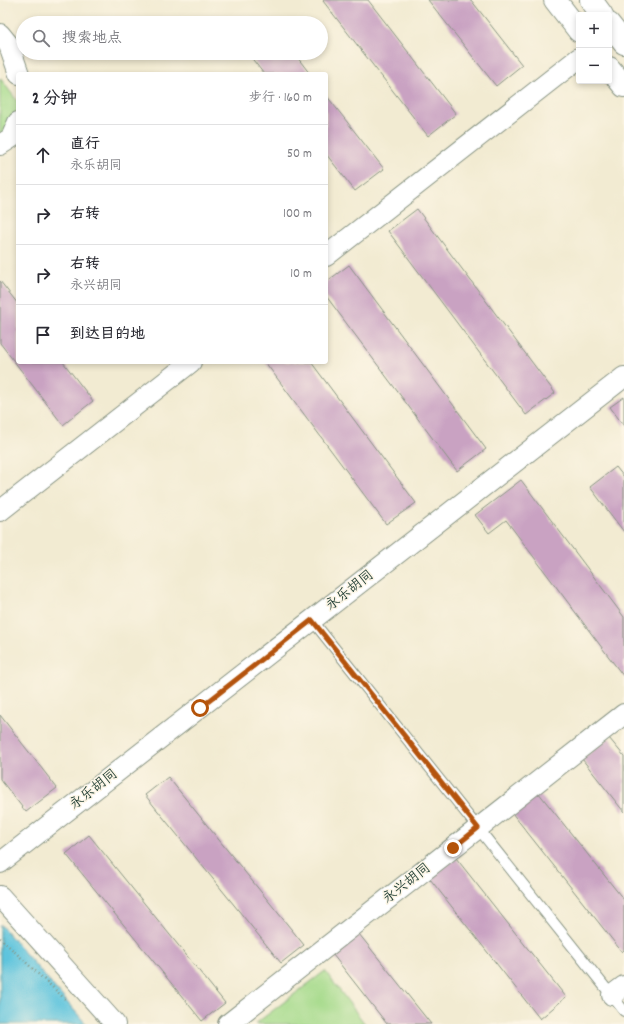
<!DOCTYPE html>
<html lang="zh">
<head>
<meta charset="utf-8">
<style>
	:root { --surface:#fff; --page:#f7f7f7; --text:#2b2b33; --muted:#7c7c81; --line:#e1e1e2 }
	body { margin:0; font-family:Dekko,"LXGW WenKai TC",sans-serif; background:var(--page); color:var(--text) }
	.controls { position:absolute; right:12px; top:12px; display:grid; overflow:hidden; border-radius:4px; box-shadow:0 2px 6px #0003 }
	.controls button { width:36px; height:36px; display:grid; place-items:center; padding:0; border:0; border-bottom:1px solid var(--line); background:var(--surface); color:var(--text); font:20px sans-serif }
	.stop { position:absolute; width:12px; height:12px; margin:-9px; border:3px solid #b45309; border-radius:50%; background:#fff }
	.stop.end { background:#b45309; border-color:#fff; box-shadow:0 1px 4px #0008 }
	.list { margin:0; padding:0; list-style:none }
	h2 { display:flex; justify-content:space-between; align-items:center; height:52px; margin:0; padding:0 16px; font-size:17px }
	h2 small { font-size:13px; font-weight:400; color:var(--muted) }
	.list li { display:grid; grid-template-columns:26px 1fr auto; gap:12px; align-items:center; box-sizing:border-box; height:60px; padding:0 16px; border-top:1px solid var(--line) }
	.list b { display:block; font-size:15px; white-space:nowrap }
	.list p { margin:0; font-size:13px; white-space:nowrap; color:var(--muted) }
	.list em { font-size:13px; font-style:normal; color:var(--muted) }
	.icon { flex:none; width:22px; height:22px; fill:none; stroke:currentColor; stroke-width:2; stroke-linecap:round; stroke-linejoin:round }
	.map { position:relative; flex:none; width:624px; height:1024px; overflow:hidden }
	.search { position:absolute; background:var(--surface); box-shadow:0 2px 6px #0003; left:16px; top:16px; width:312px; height:44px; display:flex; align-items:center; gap:10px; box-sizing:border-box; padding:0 14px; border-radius:22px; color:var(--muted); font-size:15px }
	.panel { position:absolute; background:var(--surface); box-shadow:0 2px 6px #0003; left:16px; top:72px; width:312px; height:292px; border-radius:4px }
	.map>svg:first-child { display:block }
</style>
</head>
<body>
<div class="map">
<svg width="624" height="1024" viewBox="0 0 624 1024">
	<rect width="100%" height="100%" fill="#fcf5e5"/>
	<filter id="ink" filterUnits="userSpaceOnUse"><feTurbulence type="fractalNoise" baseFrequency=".025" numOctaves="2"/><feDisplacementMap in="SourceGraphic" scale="8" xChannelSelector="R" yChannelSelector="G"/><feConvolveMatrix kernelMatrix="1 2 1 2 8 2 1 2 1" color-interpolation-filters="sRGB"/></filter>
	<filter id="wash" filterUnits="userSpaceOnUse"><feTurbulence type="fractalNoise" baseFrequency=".012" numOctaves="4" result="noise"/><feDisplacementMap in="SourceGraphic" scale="16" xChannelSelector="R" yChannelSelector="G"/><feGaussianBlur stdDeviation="0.9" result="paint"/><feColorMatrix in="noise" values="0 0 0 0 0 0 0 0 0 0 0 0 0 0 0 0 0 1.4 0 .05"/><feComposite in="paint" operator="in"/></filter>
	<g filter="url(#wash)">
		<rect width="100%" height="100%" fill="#f2ebd2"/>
		<!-- green -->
		<g fill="#a4da8a" stroke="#628c5f">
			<path d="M0 78 18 102V140L0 154Z"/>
			<path d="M325 971 365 1024H255Z"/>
		</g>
		<!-- water -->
		<path fill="#5fc4dd" stroke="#3f8088" d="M0 924 86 1024H0Z"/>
		<g id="blocks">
			<!-- building -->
			<g fill="#c9a2c2">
				<path d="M324 0H368L456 114 428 136 323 1Z"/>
				<path d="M428 0H471L522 65 496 86Z"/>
				<path d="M254 53H294L310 74H264L250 56Z"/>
				<path d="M326 95 384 169 355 191 326 154Z"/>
				<path d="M417 209 555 393 526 415 388 231Z"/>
				<path d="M349 265 486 449 457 471 326 296V282Z"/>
				<path d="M0 281 18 304V362H63L93 401 63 425 0 343Z"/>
				<path d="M265 362H311L416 503 386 524Z"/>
				<path d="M624 397V426L610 407Z"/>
				<path d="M616 467 624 477V532L590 487Z"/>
				<path d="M521 480 624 617V677L506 520 489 533 475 515Z"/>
				<path d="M0 715 57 788 26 812 0 779Z"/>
				<path d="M609 738 624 756V812L582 759Z"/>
				<path d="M168 777 304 945 281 963 145 795Z"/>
				<path d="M538 792 624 900V950L622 952 512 813Z"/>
				<path d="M89 835 225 1003 202 1021 66 854Z"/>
				<path d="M456 858 566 997 540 1019 430 879Z"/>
				<path d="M359 934 431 1024H387L333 955Z"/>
			</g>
		</g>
	</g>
	<g filter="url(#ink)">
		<use href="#blocks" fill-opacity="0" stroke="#889483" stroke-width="1"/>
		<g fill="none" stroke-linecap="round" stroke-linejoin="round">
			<!-- service casing -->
			<g stroke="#889483" stroke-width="12">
				<path id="service" d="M312 620 624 1011"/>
			</g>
			<!-- minor casing -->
			<g stroke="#889483" stroke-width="22">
				<g id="minor">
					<path d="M0 34 9 45 19 74"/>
					<path d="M0 145 11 138 18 122"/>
					<path d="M326 256 579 58"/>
					<path d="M0 511 191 362"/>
					<path d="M0 863 624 377"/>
					<path d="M0 896 115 1024"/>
					<path d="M612 995 624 986"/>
					<path d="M228 1024 624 714"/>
				</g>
			</g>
			<!-- primary casing -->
			<g stroke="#889483" stroke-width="24">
				<g id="primary">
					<path d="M555 0 579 31"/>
					<path d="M591 0 602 15"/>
					<path d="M609 24 624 43"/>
					<path d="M609 68 624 86"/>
				</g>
			</g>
			<!-- path -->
			<path stroke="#889483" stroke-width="2.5" stroke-dasharray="1 3" stroke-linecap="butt" d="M0 938 65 999"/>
			<!-- service -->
			<use href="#service" stroke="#fff" stroke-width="10"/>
			<!-- minor -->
			<use href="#minor" stroke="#fff" stroke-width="20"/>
			<!-- primary -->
			<use href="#primary" stroke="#fff" stroke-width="22"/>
		</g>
	</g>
	<g fill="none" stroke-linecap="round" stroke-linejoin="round" filter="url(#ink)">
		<!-- route -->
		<path stroke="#b45309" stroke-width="5" d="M200 708 312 620 478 828 453 848"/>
	</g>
	<g text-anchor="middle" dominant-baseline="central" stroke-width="3" stroke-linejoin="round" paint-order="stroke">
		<!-- street labels -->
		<g font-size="14" fill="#1f3d34" stroke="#fcf5e5">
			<text transform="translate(350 591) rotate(-38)">永乐胡同</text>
			<text transform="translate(94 790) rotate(-38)">永乐胡同</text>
			<text transform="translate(407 884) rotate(-38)">永兴胡同</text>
		</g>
	</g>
</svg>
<div class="controls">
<button>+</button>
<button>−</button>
</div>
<div class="stop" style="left:200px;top:708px"></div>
<div class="stop end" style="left:453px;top:848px"></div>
<div class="search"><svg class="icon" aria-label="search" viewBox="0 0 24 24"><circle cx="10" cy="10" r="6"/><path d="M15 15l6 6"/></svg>搜索地点</div>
<section class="panel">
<h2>2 分钟<small>步行 · 160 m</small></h2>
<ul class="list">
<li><svg class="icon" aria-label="ahead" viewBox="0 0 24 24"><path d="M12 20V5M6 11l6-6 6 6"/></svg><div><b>直行</b><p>永乐胡同</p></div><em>50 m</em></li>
<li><svg class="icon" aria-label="right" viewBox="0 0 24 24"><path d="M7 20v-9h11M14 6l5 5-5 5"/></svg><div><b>右转</b></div><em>100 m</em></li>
<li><svg class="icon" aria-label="right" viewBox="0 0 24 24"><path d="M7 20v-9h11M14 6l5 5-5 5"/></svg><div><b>右转</b><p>永兴胡同</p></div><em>10 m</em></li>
<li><svg class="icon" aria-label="arrive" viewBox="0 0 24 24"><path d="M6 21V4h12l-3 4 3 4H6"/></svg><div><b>到达目的地</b></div></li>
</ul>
</section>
</div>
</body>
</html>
